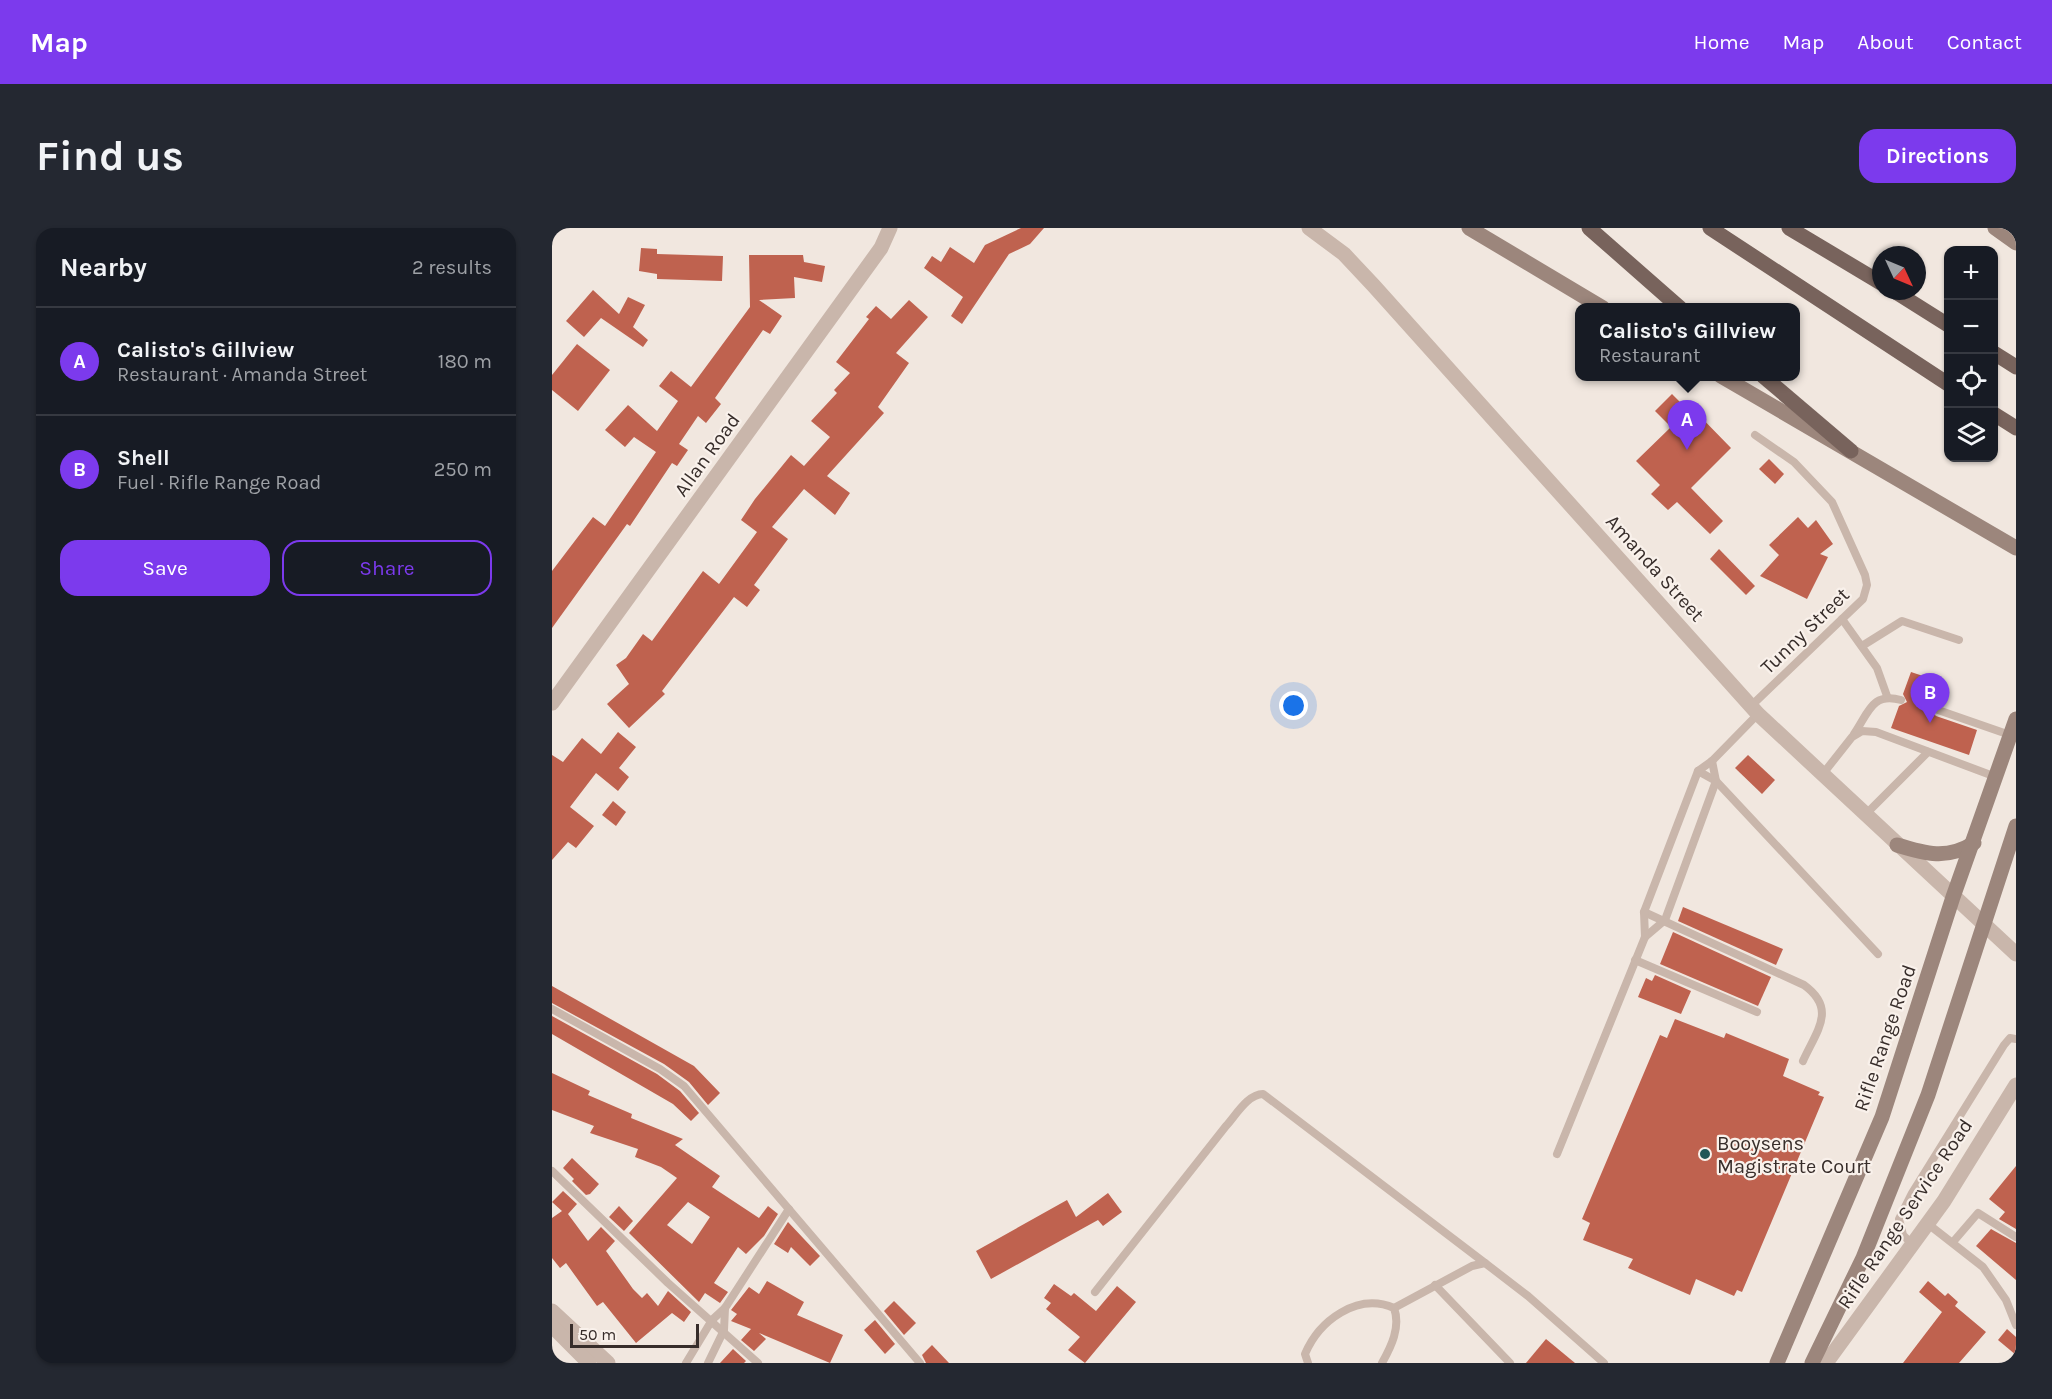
<!DOCTYPE html>
<html lang="en">
<head>
<meta charset="utf-8">
<style>
	:root { --surface:#171b24; --page:#242831; --text:#f1f3f6; --muted:#9ea1a6; --line:#363941; --accent:#7c3aed }
	body { margin:0; font-family:Karla,sans-serif; background:var(--page); color:var(--text) }
	.controls { position:absolute; right:18px; top:18px; display:grid; overflow:hidden; border-radius:12px; box-shadow:0 2px 4px #0004 }
	.controls button { width:54px; height:54px; display:grid; place-items:center; padding:0; border:0; border-bottom:2px solid var(--line); background:var(--surface); color:var(--text); font:30px sans-serif }
	.compass { position:absolute; left:1320px; top:18px; width:54px; height:54px; border-radius:50%; background:var(--surface); box-shadow:0 2px 4px #0004; rotate:134deg }
	.scale { position:absolute; left:18px; bottom:15px; width:129px; box-sizing:border-box; padding-left:6px; border:3px solid #372d2a; border-top:0; font-size:16px; line-height:21px; white-space:nowrap; color:#372d2a; -webkit-text-stroke:4px #f9f1eb; paint-order:stroke }
	.you { position:absolute; left:742px; top:478px; width:21px; height:21px; margin:-15px; border:4px solid #fff; border-radius:50%; background:#1a73e8; box-shadow:0 0 0 9px #1a73e833 }
	.badge { display:grid; place-items:center; width:39px; height:39px; border-radius:50%; background:var(--accent); color:#fff; font-size:20px; font-weight:700 }
	.pin { position:absolute; translate:-50% -50px; filter:drop-shadow(0 2px 3px #0008) }
	.pin::after { content:''; position:absolute; top:32px; width:21px; height:18px; background:inherit; clip-path:polygon(0 0,100% 0,50% 100%) }
	.popup { position:absolute; left:1023px; top:75px; width:225px; height:78px; box-sizing:border-box; display:grid; place-content:center; border-radius:12px; background:var(--surface); filter:drop-shadow(0 2px 4px #0005); font-size:20px; white-space:nowrap; color:var(--muted) }
	.popup b { font-size:22px; color:var(--text) }
	.popup::after { content:''; position:absolute; left:50%; top:100%; margin-left:-12px; border:12px solid transparent; border-top-color:var(--surface) }
	.list { margin:0; padding:0; list-style:none }
	h2 { display:flex; justify-content:space-between; align-items:center; height:78px; margin:0; padding:0 24px; font-size:26px }
	h2 small { font-size:20px; font-weight:400; color:var(--muted) }
	.list li { display:grid; grid-template-columns:39px 1fr auto; gap:18px; align-items:center; box-sizing:border-box; height:108px; padding:0 24px; border-top:2px solid var(--line) }
	.list b { display:block; font-size:22px; white-space:nowrap }
	.list p { margin:0; font-size:20px; white-space:nowrap; color:var(--muted) }
	.list em { font-size:20px; font-style:normal; color:var(--muted) }
	.actions { display:flex; gap:12px; padding:18px 24px }
	.actions a { flex:1; padding:14px 0; border:2px solid var(--accent); border-radius:18px; text-align:center; font-size:21px; color:var(--accent) }
	.actions .main { background:var(--accent); color:#fff }
	.icon { flex:none; width:33px; height:33px; fill:none; stroke:currentColor; stroke-width:2; stroke-linecap:round; stroke-linejoin:round }
	.map { position:relative; flex:none; width:1464px; height:1135px; overflow:hidden; border-radius:18px }
	header { display:flex; align-items:center; gap:36px; box-sizing:border-box; height:84px; padding:0 30px; background:var(--accent); color:#fff }
	header strong { font-size:28px }
	nav { display:flex; gap:33px; margin-inline-start:auto; font-size:21px }
	.intro { display:flex; align-items:center; justify-content:space-between; box-sizing:border-box; height:144px; padding:0 36px }
	h1 { margin:0; font-size:42px }
	.button { padding:15px 27px; border-radius:18px; background:var(--accent); color:#fff; font-size:21px; font-weight:700 }
	main { display:flex; gap:36px; padding:0 36px }
	aside { flex:1; background:var(--surface); border-radius:18px; box-shadow:0 2px 4px #0004 }
	.map>svg:first-child { display:block }
</style>
</head>
<body>
<header>
<strong>Map</strong>
<nav><a>Home</a><a>Map</a><a>About</a><a>Contact</a></nav>
</header>
<div class="intro"><h1>Find us</h1><a class="button">Directions</a></div>
<main>
<aside>
<h2>Nearby<small>2 results</small></h2>
<ul class="list">
<li><span class="badge">A</span><div><b>Calisto's Gillview</b><p>Restaurant · Amanda Street</p></div><em>180 m</em></li>
<li><span class="badge">B</span><div><b>Shell</b><p>Fuel · Rifle Range Road</p></div><em>250 m</em></li>
</ul>
<div class="actions"><a class="main">Save</a><a>Share</a></div>
</aside>
<div class="map">
<svg width="1464" height="1135" viewBox="0 0 1464 1135">
	<rect width="100%" height="100%" fill="#f1e7df"/>
	<!-- building -->
	<g fill="#bf624f" fill-rule="evenodd">
		<path d="M469 0H492L478 16 457 26 410 96 399 88 411 69 372 40 380 28 389 34 398 19 422 35 433 17Z"/>
		<path d="M89 20 105 21V26L171 28 170 53 105 51V46L87 43Z"/>
		<path d="M197 27H251L252 34 273 38 270 54 242 49 243 70 207 72 230 88 218 106 211 102 163 170 169 176 154 195 146 188 127 216 136 222 125 238 120 235 78 298 75 296 0 400V343L41 289 53 298 104 224 82 209 73 219 53 202 76 177 105 203 126 173 107 158 119 143 139 159 198 79Z"/>
		<path d="M41 62 67 86 76 69 93 77 81 99 96 112 91 119 49 90 32 109 14 93Z"/>
		<path d="M357 72 376 89 344 125 357 135 326 179 332 185 275 248 298 265 283 287 252 261 220 299 236 311 202 357 208 362 195 379 182 369 110 463 113 466 77 500 55 476 77 456 64 437 74 430 91 406 100 413 151 343 167 356 205 304 189 292 203 271 239 227 252 238 278 209 259 193 285 165 282 162 298 145 284 134 317 91 314 89 324 78 339 91Z"/>
		<path d="M25 116 58 142 26 183 0 162V147Z"/>
		<path d="M1120 166 1131 177 1140 180 1179 220 1139 260 1171 293 1158 306 1125 274 1116 282 1099 266 1108 257 1084 233 1119 199 1103 183Z"/>
		<path d="M1217 231 1232 246 1223 256 1207 241Z"/>
		<path d="M1246 289 1256 300 1264 292 1281 316 1268 326 1276 329 1255 371 1208 348 1227 327 1217 317Z"/>
		<path d="M1167 321 1203 358 1194 367 1158 331Z"/>
		<path d="M1359 444 1395 456 1388 476 1381 478 1380 484 1384 488 1425 502 1417 527 1339 500 1347 478 1355 474 1351 466Z"/>
		<path d="M66 504 84 519 67 540 77 549 66 563 44 545 18 579 42 598 24 620 16 614 0 632V527L11 534 30 510 49 526Z"/>
		<path d="M1196 527 1223 552 1210 566 1183 540Z"/>
		<path d="M61 573 74 584 64 598 50 587Z"/>
		<path d="M1131 679 1231 721 1224 737 1126 693Z"/>
		<path d="M1121 704 1219 749 1206 778 1108 736Z"/>
		<path d="M1103 747 1139 763 1129 786 1086 769 1094 750 1100 753Z"/>
		<path d="M0 758 142 838 168 865 156 877 137 854 112 836 0 775Z"/>
		<path d="M0 788 105 846 128 863 147 885 139 893 121 876 0 806Z"/>
		<path d="M1123 791 1172 810 1174 805 1237 831 1231 848 1268 864 1266 867 1272 869 1190 1064 1185 1062 1182 1068 1144 1051 1138 1067 1076 1040 1081 1031 1031 1012 1038 995 1030 991 1108 807 1115 810Z"/>
		<path d="M0 845 38 863 36 867 80 886 79 890 131 911 123 917 168 948 160 959 207 990 216 978 226 986 212 1008 194 1026 186 1019 162 1055 176 1064 168 1075 153 1065 147 1074 77 1005 125 950 109 939 83 929 86 921 38 905 42 898 0 882ZM136 974 158 989 140 1016 115 997Z"/>
		<path d="M20 930 47 956 38 966 34 967 20 953 22 951 11 940Z"/>
		<path d="M1464 938V1001L1447 991 1453 984 1437 971Z"/>
		<path d="M11 963 25 976 16 986 36 1013 49 999 63 1013 54 1023 81 1061 90 1070 95 1065 106 1078 116 1063 139 1084 132 1094 120 1085 84 1115 51 1074 45 1078 14 1035 8 1040 0 1030V990L10 983 0 974Z"/>
		<path d="M556 965 570 984 551 998 546 992 439 1051 424 1023 515 972 524 989Z"/>
		<path d="M67 978 81 993 72 1003 57 989Z"/>
		<path d="M236 994 268 1028 258 1038 239 1019 236 1025 222 1016Z"/>
		<path d="M1439 1001 1464 1015V1052L1424 1018Z"/>
		<path d="M215 1053 252 1074 245 1087 291 1107 278 1135 207 1105 214 1111 202 1123 189 1112 199 1101 179 1093 185 1086 179 1082 197 1059 207 1066Z"/>
		<path d="M1376 1053 1393 1068 1396 1065 1406 1074 1403 1078 1434 1104 1407 1135H1351L1390 1084 1367 1064Z"/>
		<path d="M502 1056 519 1068 522 1065 544 1083 565 1058 584 1074 533 1135 516 1122 528 1109 494 1081 499 1075 492 1070Z"/>
		<path d="M342 1073 364 1095 352 1107 332 1083Z"/>
		<path d="M323 1092 343 1116 333 1126 312 1102Z"/>
		<path d="M1455 1101 1464 1109V1127L1446 1112Z"/>
		<path d="M994 1111 1023 1135H974Z"/>
		<path d="M380 1117 397 1135H374L370 1127Z"/>
		<path d="M181 1121 194 1133 192 1135H168Z"/>
	</g>
	<g fill="none" stroke-linecap="round" stroke-linejoin="round">
		<!-- service -->
		<g stroke="#c9b6ab" stroke-width="8">
			<path d="M1290 391 1325 440 1335 468"/>
			<path d="M1310 418 1350 393 1407 412"/>
			<path d="M1199 478 1311 371 1315 357 1313 347 1280 274 1242 234 1203 207"/>
			<path d="M1386 482 1458 507"/>
			<path d="M1302 506C1317 484 1320 464 1349 472"/>
			<path d="M1146 543 1164 553 1326 726"/>
			<path d="M1270 547 1300 509 1310 503 1324 504 1444 549"/>
			<path d="M1313 587 1376 524"/>
			<path d="M1092 684 1252 757C1285 781 1265 802 1251 833"/>
			<path d="M1093 709 1113 692 1164 553 1160 533"/>
			<path d="M1083 732 1205 784"/>
			<path d="M0 781 108 841 132 858 368 1135"/>
			<path d="M1005 926 1093 709 1092 684 1146 543 1160 533 1206 486"/>
			<path d="M0 943 116 1055 206 1135"/>
			<path d="M1376 996 1431 1039 1454 1072 1464 1097"/>
			<path d="M1401 1014 1426 985 1464 1009"/>
			<path d="M1361 1017 1351 1007 1347 991 1360 965 1452 817 1458 810 1464 811"/>
			<path d="M883 1057 958 1135"/>
			<path d="M543 1064 674 898C684 887 696 866 711 866L933 1035"/>
			<path d="M842 1080 920 1038 933 1035 976 1068 1052 1135"/>
			<path d="M134 1135 160 1092 173 1080 237 981"/>
			<path d="M156 1135 172 1102 173 1080"/>
			<path d="M756 1135 753 1126C767 1093 805 1064 842 1080 849 1099 839 1119 830 1135"/>
		</g>
		<!-- minor -->
		<g stroke="#c9b6ab" stroke-width="15">
			<path d="M0 475 329 20 338 0"/>
			<path d="M0 1083 56 1135"/>
			<path d="M0 1098 37 1135"/>
			<path d="M1274 1135 1392 973 1464 857"/>
		</g>
		<!-- tertiary -->
		<path stroke="#c9b6ab" stroke-width="15" d="M757 0 792 26 822 58 1206 486 1464 726"/>
		<!-- secondary -->
		<g stroke="#9c867c" stroke-width="15">
			<path d="M917 0 1051 80"/>
			<path d="M1443 0 1464 15"/>
			<path d="M1169 148 1464 320"/>
			<path d="M1345 617C1374 626 1395 632 1422 615"/>
			<path d="M1225 1135 1330 889 1401 669 1464 491"/>
			<path d="M1260 1135 1311 1030 1376 867 1464 598"/>
		</g>
		<!-- primary -->
		<g stroke="#78635c" stroke-width="15">
			<path d="M1037 0 1128 80"/>
			<path d="M1158 0 1396 156"/>
			<path d="M1237 0 1329 55"/>
			<path d="M1342 63 1396 97"/>
			<path d="M1442 125 1464 139"/>
			<path d="M1211 148 1299 223"/>
			<path d="M1442 186 1464 200"/>
		</g>
	</g>
	<!-- markers -->
	<circle fill="#225656" stroke="#f9f1eb" stroke-width="2" cx="1153" cy="926" r="6"/>
	<g text-anchor="middle" dominant-baseline="central" stroke-width="4.5" stroke-linejoin="round" paint-order="stroke">
		<!-- street labels -->
		<g font-size="20" fill="#372d2a" stroke="#f9f1eb">
			<text transform="translate(155 227) rotate(-54)">Allan Road</text>
			<text transform="translate(1103 340) rotate(48)">Amanda Street</text>
			<text transform="translate(1253 403) rotate(-44)">Tunny Street</text>
			<text transform="translate(1333 810) rotate(-71)">Rifle Range Road</text>
			<text transform="translate(1353 986) rotate(-56)">Rifle Range Service Road</text>
		</g>
		<!-- poi labels -->
		<g font-size="20" fill="#372d2a" stroke="#f9f1eb" text-anchor="start">
			<text x="1165" y="915">Booysens<tspan x="1165" dy="23">Magistrate Court</tspan></text>
		</g>
	</g>
</svg>
<div class="controls">
<button>+</button>
<button>−</button>
<button><svg class="icon" aria-label="locate" viewBox="0 0 24 24"><circle cx="12" cy="12" r="6"/><path d="M12 2v4M12 18v4M2 12h4M18 12h4"/></svg></button>
<button><svg class="icon" aria-label="layers" viewBox="0 0 24 24"><path d="M12 4l9 5-9 5-9-5zM3 14l9 5 9-5"/></svg></button>
</div>
<svg class="compass" viewBox="-18 -18 36 36"><path d="M0-13l5 13h-10z" fill="#e53935"/><path d="M0 13l5-13h-10z" fill="#9ea1a6"/></svg>
<div class="scale">50 m</div>
<div class="you"></div>
<div class="pin badge" style="left:1135px;top:222px">A</div>
<div class="popup"><b>Calisto's Gillview</b>Restaurant</div>
<div class="pin badge" style="left:1378px;top:495px">B</div>
</div>
</main>
</body>
</html>
